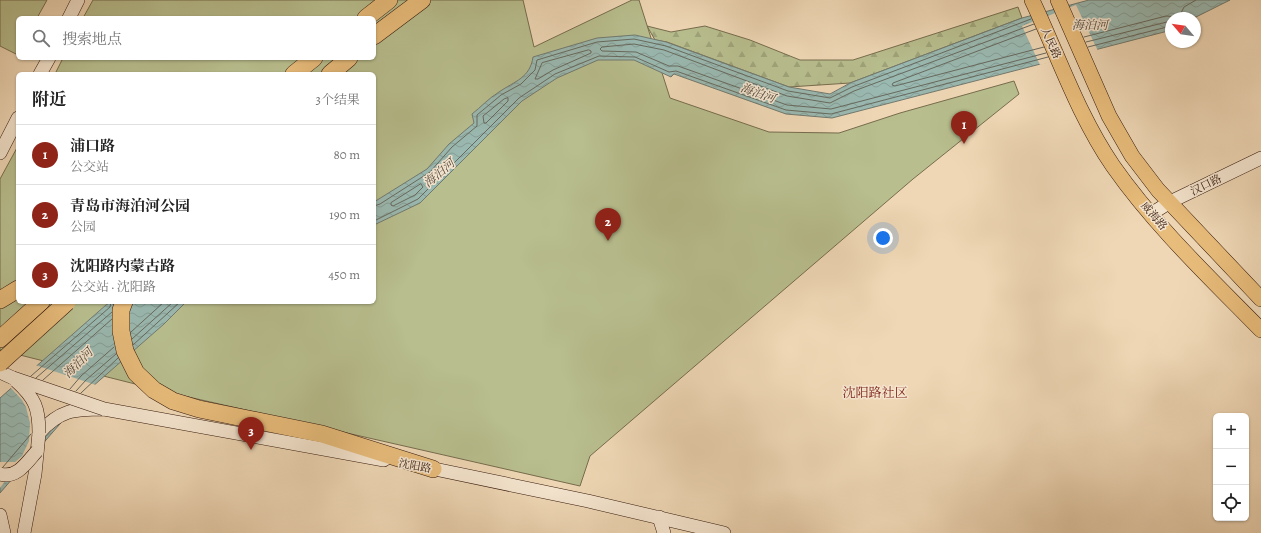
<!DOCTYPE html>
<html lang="zh">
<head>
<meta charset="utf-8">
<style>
	:root { --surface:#fff; --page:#f6f6f6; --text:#222; --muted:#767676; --line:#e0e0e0; --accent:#8f2418 }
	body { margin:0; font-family:Alegreya,"Noto Serif SC",serif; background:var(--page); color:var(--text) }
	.controls { position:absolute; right:12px; bottom:12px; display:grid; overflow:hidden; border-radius:6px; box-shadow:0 1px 3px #0004 }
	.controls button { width:36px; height:36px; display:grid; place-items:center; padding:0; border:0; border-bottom:1px solid var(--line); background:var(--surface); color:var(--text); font:20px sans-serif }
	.compass { position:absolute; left:1165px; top:12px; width:36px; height:36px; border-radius:50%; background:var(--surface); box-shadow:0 1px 3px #0004; rotate:299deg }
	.you { position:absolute; left:883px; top:238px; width:14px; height:14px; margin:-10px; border:3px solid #fff; border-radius:50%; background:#1a73e8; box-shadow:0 0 0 6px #1a73e833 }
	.badge { display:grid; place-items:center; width:26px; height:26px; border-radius:50%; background:var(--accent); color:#fff; font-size:13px; font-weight:700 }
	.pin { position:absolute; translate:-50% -33px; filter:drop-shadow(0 1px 2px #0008) }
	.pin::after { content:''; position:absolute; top:21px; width:14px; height:12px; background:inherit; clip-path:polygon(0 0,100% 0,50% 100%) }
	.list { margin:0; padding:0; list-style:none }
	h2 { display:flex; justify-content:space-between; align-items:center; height:52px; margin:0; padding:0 16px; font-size:17px }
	h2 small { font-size:13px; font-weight:400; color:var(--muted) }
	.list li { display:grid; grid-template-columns:26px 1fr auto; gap:12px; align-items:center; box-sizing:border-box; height:60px; padding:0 16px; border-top:1px solid var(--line) }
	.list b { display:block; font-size:15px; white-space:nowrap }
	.list p { margin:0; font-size:13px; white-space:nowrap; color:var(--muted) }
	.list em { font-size:13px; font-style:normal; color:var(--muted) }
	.icon { flex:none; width:22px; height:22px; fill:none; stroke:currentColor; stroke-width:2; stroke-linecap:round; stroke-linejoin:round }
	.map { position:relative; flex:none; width:1261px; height:533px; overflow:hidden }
	.search { position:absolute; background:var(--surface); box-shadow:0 1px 3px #0004; left:16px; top:16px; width:360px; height:44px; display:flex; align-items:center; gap:10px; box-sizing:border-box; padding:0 14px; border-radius:6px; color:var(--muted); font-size:15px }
	.panel { position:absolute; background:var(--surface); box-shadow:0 1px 3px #0004; left:16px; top:72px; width:360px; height:232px; border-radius:6px }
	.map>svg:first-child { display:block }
</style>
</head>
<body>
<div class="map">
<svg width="1261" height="533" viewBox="0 0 1261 533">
	<defs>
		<pattern id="forest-firs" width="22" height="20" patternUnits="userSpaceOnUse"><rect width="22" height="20" fill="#b8be8e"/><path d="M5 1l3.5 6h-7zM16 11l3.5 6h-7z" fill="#9fa379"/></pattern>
		<pattern id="water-waves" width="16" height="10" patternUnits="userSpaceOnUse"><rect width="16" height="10" fill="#9ab9b1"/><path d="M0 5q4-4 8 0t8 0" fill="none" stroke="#859e97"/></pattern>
	</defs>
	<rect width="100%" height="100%" fill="#efd7b5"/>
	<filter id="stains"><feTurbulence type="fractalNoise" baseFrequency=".005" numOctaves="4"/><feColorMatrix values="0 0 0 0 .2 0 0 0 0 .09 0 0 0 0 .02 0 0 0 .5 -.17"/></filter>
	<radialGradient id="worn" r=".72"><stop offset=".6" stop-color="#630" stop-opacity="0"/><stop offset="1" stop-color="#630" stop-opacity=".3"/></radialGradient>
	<!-- forest -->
	<path fill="url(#forest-firs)" stroke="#766c4d" d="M1018 7 1022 18 850 83 789 87 667 42 655 40 647 26 671 32 705 26 750 40 800 60H853Z"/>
	<!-- park -->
	<g fill="#b8be8e" stroke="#766c4d">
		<path d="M0 0H47L37 18H18V55L0 46Z"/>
		<path d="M93 0H523L534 47 632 0H639L670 98 769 132 839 133 900 113 1014 81 1019 94 913 179 590 456 580 486 171 393 0 350V179L18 146V302H374V74H55L63 58H374V18H83Z"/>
	</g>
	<!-- water -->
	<g fill="url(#water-waves)" stroke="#71796f">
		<path d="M1089 0H1230L1194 18H1171V30L1168 31 832 118 786 114 674 74 671 77 634 60H598L557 78 522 101 420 203 374 225V202L427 169 449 144 474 123 472 114C481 107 489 98 499 92 515 81 530 78 533 57L597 38 635 35 666 42 789 87 830 94 850 83 1022 18Z"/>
		<path d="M111 302H186L164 324 92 387 0 493V398L106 305Z"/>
	</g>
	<!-- pier -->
	<g fill="#efd7b5">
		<path d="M1076 5 1098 51 1040 65 1022 26Z"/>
		<path d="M35 365 96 385 76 408 23 456 0 488V462H15L22 456 29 441 30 423 26 407 22 400 10 387Z"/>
	</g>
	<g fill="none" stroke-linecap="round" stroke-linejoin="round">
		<!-- shore -->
		<g stroke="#67695e" stroke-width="1">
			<path d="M1034 24 854 91 830 103 787 96 664 50 634 44 602 47 600 49 602 51 636 52 669 66H678L787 105 831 109 1046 53"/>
			<path d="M1036 29 893 83 892 85 895 86 1044 47"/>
			<path d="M1084 37 1166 16 1179 17 1184 7 1196 0"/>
			<path d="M1086 42 1171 21"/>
			<path d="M1088 47 1171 26"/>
			<path d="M589 50 591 51V53L553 70 538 79H535L542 63Z"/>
			<path d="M508 98V101L486 123H484L483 116 504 99Z"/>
			<path d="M421 184 423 187 415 195 393 206 391 205V203Z"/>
			<path d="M374 206 380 204 430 172 452 147 477 126V115L501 95 521 84 535 70 537 60 597 42 634 39 666 46 788 91 830 98 852 87 1031 19"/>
			<path d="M374 221 418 199 519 98 555 74 599 56 635 57 669 72 676 71 786 110 831 114 1048 57"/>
			<path d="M131 332 164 302"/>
			<path d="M132 339 173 302"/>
			<path d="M133 345 180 302"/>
			<path d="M31 376 110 307 111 302"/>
			<path d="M36 378 112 312"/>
			<path d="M43 380 112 319"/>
			<path d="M70 389 81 376 114 347"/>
			<path d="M76 391 86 380 116 354"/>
			<path d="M81 393 118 358"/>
			<path d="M3 467 31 434"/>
		</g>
		<!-- secondary casing -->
		<g stroke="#34190c" stroke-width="14">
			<g id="secondary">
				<path d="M69 18 78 0"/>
				<path d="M40 74 49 58"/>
				<path d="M0 153 18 118"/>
				<path d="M1151 214 1170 202 1261 158"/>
				<path d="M0 372 13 378"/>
				<path d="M425 467 588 501 724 533"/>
				<path d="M0 515 4 533"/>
				<path d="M659 517 664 533"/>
				<path d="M24 533 35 474 39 433C60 410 73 409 104 409L384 460"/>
			</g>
		</g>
		<!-- primary casing -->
		<g stroke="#34190c" stroke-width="16">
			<g id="primary">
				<path d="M1032 0C1058 55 1078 115 1113 166 1155 226 1210 278 1261 330"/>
				<path d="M1058 0 1109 116 1132 156 1158 190 1261 299"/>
			</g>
		</g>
		<!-- highway casing -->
		<g stroke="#34190c" stroke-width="18">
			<g id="highway">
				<path d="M366 18 389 0"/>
				<path d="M374 36 422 0"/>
				<path d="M294 74 314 58"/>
				<path d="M330 74 349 58"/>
				<path d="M0 300 18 289"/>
				<path d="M124 302 121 310V331L125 351 136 373 154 390 173 401 199 409 322 434 433 469"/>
				<path d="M0 339 41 302"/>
			</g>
		</g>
		<!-- secondary -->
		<use href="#secondary" stroke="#f5e5cf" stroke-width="13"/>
		<!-- primary -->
		<use href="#primary" stroke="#e8bc7a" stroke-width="15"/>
		<!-- highway -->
		<use href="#highway" stroke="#e8bc7a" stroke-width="17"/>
		<!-- secondary-bridge casing -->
		<g stroke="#34190c" stroke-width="14" stroke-linecap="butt">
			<g id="secondary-bridge">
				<path d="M13 378 104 409"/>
				<path d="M16 381C35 398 39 408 39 433"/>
				<path d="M0 474C17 479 27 462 37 451"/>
			</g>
		</g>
		<!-- highway-bridge casing -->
		<g stroke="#34190c" stroke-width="18" stroke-linecap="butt">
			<path id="highway-bridge" d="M0 363 67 302"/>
		</g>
		<!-- secondary-bridge -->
		<use href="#secondary-bridge" stroke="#f5e5cf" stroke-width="13"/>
		<!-- highway-bridge -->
		<use href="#highway-bridge" stroke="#e8bc7a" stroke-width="17"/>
	</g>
	<g text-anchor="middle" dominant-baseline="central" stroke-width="3" stroke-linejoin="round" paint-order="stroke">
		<!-- street labels -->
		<g font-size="11" fill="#34190c" stroke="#f5e5cf">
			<text transform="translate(1051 43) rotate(66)">人民路</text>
			<text transform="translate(1206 185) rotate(-26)">汉口路</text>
			<text transform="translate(1154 216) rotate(49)">威海路</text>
			<text transform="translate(415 466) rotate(10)">沈阳路</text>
		</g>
		<!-- water labels -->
		<g font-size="12" font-style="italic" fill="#53493e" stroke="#f5e5cf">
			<text x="1090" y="25">海泊河</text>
			<text transform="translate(758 93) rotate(19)">海泊河</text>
			<text transform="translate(439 173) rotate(-40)">海泊河</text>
			<text transform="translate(78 363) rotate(-45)">海泊河</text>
		</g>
		<!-- quarter labels -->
		<g font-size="13" fill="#7a1f14" stroke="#f5e5cf">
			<text x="875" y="392">沈阳路社区</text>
		</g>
	</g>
	<rect width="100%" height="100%" filter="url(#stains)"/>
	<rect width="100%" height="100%" fill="url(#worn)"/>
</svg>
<div class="controls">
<button>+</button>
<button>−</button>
<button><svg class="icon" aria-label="locate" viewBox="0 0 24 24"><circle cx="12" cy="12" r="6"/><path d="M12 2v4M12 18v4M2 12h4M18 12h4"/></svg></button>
</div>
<svg class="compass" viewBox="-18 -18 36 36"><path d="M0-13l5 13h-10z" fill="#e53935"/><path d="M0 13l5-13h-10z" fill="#767676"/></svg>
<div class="you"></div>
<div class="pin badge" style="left:964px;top:144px">1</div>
<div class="pin badge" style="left:608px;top:241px">2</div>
<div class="pin badge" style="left:251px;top:450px">3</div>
<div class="search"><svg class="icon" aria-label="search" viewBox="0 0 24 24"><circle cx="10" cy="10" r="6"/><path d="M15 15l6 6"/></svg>搜索地点</div>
<section class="panel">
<h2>附近<small>3个结果</small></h2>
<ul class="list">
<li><span class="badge">1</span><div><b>浦口路</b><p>公交站</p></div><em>80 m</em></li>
<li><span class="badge">2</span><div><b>青岛市海泊河公园</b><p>公园</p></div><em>190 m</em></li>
<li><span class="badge">3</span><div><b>沈阳路内蒙古路</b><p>公交站 · 沈阳路</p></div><em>450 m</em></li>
</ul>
</section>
</div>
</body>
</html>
